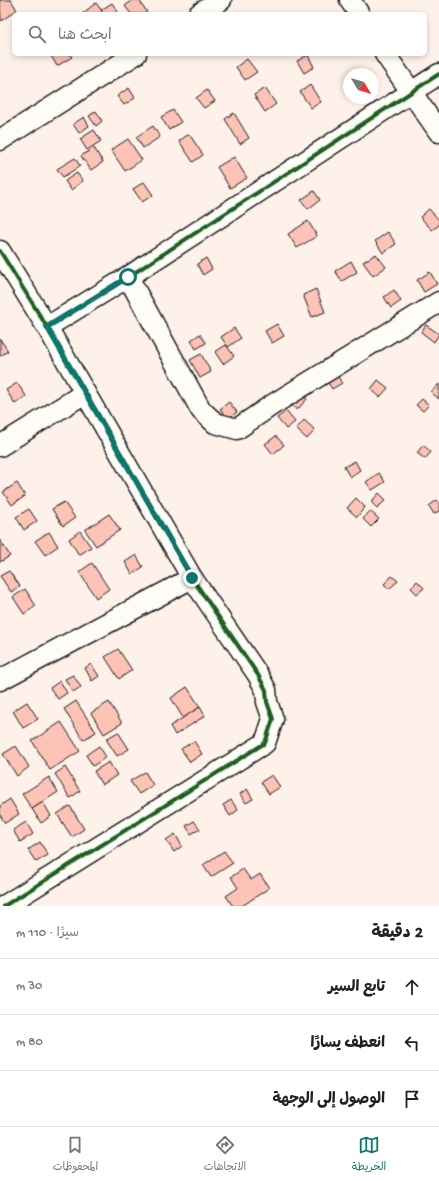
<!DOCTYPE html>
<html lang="ar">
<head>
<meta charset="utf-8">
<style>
	:root { --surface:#fff; --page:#f6f6f6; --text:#222; --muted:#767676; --line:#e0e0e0; --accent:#0f766e }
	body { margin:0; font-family:"Gochi Hand","Playpen Sans Arabic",sans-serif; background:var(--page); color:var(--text); direction:rtl }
	.compass { position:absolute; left:343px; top:68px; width:36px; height:36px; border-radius:50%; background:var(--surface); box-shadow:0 2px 6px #0003; rotate:128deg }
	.stop { position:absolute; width:12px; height:12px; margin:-9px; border:3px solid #0f766e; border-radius:50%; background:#fff }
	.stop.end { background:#0f766e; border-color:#fff; box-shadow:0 1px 4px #0008 }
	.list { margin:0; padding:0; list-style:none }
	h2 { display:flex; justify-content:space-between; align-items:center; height:52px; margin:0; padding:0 16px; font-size:17px }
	h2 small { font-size:13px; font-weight:400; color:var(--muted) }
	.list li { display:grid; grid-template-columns:26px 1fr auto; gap:12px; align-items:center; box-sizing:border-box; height:56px; padding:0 16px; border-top:1px solid var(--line) }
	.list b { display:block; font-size:15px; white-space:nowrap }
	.list em { font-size:13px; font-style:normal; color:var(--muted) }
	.icon { flex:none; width:22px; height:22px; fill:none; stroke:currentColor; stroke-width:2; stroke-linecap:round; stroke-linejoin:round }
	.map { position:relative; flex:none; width:439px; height:906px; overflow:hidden; direction:ltr }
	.search { position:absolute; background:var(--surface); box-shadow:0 2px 6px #0003; left:12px; right:12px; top:12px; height:44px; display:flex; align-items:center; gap:10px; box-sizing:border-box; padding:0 14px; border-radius:6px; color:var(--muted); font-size:15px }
	.sheet { height:220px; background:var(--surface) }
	nav { display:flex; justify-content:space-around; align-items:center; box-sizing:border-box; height:56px; border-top:1px solid var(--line); background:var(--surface); font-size:11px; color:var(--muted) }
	nav a { display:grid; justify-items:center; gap:2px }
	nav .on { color:var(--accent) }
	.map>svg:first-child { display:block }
</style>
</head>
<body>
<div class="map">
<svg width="439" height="906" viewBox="0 0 439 906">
	<rect width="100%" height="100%" fill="#fdf1ea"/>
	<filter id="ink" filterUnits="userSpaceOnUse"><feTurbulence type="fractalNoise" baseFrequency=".025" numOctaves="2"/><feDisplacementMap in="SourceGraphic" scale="8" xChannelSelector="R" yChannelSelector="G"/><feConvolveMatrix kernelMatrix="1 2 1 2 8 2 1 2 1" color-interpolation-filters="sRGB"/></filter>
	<g filter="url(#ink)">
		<!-- building -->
		<g fill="#fec3b7" stroke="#1c1c1c">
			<path d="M0 0H11L17 10 1 21Z"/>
			<path d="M133 0H139L147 12 144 14H131L125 6Z"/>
			<path d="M96 3 104 14H84L83 13Z"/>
			<path d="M112 3 118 12 116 14H104L101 10Z"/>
			<path d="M50 54H70L72 57 57 66Z"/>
			<path d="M308 55 314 67 304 73 297 61Z"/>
			<path d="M247 59 257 72 245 80 236 67Z"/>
			<path d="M310 85 321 102 311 108 300 92Z"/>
			<path d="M129 88 135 98 124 105 117 96Z"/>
			<path d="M265 88 276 104 265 112 254 95Z"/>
			<path d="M207 90 215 101 204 108 196 98Z"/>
			<path d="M173 110 181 122 169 130 161 117Z"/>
			<path d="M96 111 102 121 96 126 89 116Z"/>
			<path d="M234 113 249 138 240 144 225 119Z"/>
			<path d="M84 117 89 126 79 133 73 124Z"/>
			<path d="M153 126 160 137 143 148 136 137Z"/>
			<path d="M94 130 101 141 87 150 80 139Z"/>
			<path d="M189 134 203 155 193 162 179 141Z"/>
			<path d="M128 139 142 160 125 171 111 150Z"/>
			<path d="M94 148 103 162 91 170 81 156Z"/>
			<path d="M234 157 247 178 230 188 217 167Z"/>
			<path d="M75 158 80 166 63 177 57 169Z"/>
			<path d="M77 173 83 181 71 190 65 181Z"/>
			<path d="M144 182 153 195 142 202 133 189Z"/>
			<path d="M314 191 320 200 308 209 301 200Z"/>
			<path d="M429 209 439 220V225L432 230 420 217Z"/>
			<path d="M308 221 317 236 297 248 288 234Z"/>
			<path d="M388 232 396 244 383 253 375 241Z"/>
			<path d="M376 254 386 267 373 276 363 262Z"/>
			<path d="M206 258 212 269 203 275 197 264Z"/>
			<path d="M351 261 357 272 342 281 335 271Z"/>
			<path d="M430 272 437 284 424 292 417 280Z"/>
			<path d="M316 289 325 312 312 317 303 295Z"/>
			<path d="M394 290 401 301 391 308 384 297Z"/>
			<path d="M277 324 284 336 272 343 265 331Z"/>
			<path d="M426 325 439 334 434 342 421 332Z"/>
			<path d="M234 328 241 338 228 347 221 337Z"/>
			<path d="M200 334 206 343 196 349 191 340Z"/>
			<path d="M0 339 8 351 0 356Z"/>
			<path d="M226 345 234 356 223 364 215 352Z"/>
			<path d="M201 354 211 372 200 378 190 360Z"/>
			<path d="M333 369 342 383 332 389 324 376Z"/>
			<path d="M378 380 388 388 380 397 371 389Z"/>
			<path d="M17 383 26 396 15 404 6 390Z"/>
			<path d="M439 384V399L431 392Z"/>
			<path d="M298 391 307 399 297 410 288 402Z"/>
			<path d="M422 399 429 405 423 411 416 405Z"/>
			<path d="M229 402 237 412 228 419 220 409Z"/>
			<path d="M286 411 295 422 286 429 277 418Z"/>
			<path d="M304 420 315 430 307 439 296 429Z"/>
			<path d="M276 436 284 445 273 454 265 444Z"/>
			<path d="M423 445 431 452 425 459 417 453Z"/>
			<path d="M355 461 360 470 350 477 344 467Z"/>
			<path d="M379 473 385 482 372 490 366 482Z"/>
			<path d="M17 483 25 496 12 505 3 492Z"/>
			<path d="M379 493 386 500 377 508 371 502Z"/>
			<path d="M356 498 365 507 357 517 347 508Z"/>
			<path d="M437 500 439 503V511L434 514 429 506Z"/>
			<path d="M64 502 75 518 63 526 52 509Z"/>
			<path d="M29 509 37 521 24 530 16 517Z"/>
			<path d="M370 511 379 519 371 527 363 519Z"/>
			<path d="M109 514 120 530 96 546 85 530Z"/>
			<path d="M80 531 91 547 79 555 69 539Z"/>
			<path d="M49 532 58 546 45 555 35 541Z"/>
			<path d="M0 540 10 556 0 562Z"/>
			<path d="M136 555 143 567 132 574 125 562Z"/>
			<path d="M92 563 109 589 96 598 79 572Z"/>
			<path d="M9 571 20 586 11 592 0 576Z"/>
			<path d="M392 576 398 581 389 589 384 584Z"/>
			<path d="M417 581 424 588 417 594 411 588Z"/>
			<path d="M25 589 36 606 24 614 13 597Z"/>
			<path d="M118 649 132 670 119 679 105 657Z"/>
			<path d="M91 664 99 676 92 681 85 668Z"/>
			<path d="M73 675 81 687 73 692 65 679Z"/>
			<path d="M60 681 67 693 58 699 50 688Z"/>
			<path d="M187 687 200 707 183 718 171 698Z"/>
			<path d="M76 701 96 732 83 740 64 709Z"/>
			<path d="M27 702 38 719 23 728 13 711Z"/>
			<path d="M109 702 122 723 104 734 91 713Z"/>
			<path d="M200 707 205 716 175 735 170 726Z"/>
			<path d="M61 722 80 751 50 770 32 741Z"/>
			<path d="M118 732 129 749 117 756 106 739Z"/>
			<path d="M194 741 202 754 190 762 181 749Z"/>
			<path d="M16 746 29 767 17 776 3 754Z"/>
			<path d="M99 746 106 757 93 766 86 755Z"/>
			<path d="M109 762 117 775 102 785 94 771Z"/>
			<path d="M65 767 80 791 70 798 55 774Z"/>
			<path d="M145 772 153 785 139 794 130 781Z"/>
			<path d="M272 775 280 787 269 794 261 782Z"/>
			<path d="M49 777 58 792 32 809 22 794Z"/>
			<path d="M247 789 253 799 246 803 240 794Z"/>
			<path d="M10 799 19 814 5 823 0 815V806Z"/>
			<path d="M231 800 238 810 230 816 223 805Z"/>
			<path d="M43 802 51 816 41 823 32 809Z"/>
			<path d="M70 806 84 829 72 837 57 814Z"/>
			<path d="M194 821 200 829 191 834 186 826Z"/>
			<path d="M26 822 33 834 20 842 13 830Z"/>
			<path d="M175 834 182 846 174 852 166 840Z"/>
			<path d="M40 842 48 855 36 862 28 850Z"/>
			<path d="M224 851 233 863 211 877 203 865Z"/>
			<path d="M243 869 251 880 260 874 269 888 242 906H233L226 896 238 888 231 877Z"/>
		</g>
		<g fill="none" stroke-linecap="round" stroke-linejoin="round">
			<!-- street casing -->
			<g stroke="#1c1c1c" stroke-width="23">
				<g id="street">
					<path d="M350 0 359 14"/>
					<path d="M199 14 221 0"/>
					<path d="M385 54 439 132"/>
					<path d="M0 140 136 54"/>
					<path d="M0 251 47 327 192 578 258 675 266 690 267 702 273 719 265 743 4 906"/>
					<path d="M128 277 201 410 215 423 237 429 272 405 439 302"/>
					<path d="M47 327 128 277 439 74"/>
					<path d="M0 446 85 393"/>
					<path d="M0 680 192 578"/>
				</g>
			</g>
			<!-- street -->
			<use href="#street" stroke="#fdfcf7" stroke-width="20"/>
			<!-- cycleway casing -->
			<g stroke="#fdfcf7" stroke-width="6">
				<g id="cycleway">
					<path d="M0 251 47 327 192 578 258 675 266 690 267 702 273 719 265 743 4 906"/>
					<path d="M47 327 128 277 439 74"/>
				</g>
			</g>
			<!-- cycleway -->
			<use href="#cycleway" stroke="#1b5e20" stroke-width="4"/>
		</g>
	</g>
	<g fill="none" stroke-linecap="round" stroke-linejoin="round" filter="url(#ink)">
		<!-- route -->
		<path stroke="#0f766e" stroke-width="5" d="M128 277 47 327 192 578"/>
	</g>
</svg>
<svg class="compass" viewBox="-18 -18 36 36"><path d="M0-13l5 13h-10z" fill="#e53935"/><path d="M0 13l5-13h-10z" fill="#767676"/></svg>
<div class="stop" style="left:128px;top:277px"></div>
<div class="stop end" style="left:192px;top:578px"></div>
<div class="search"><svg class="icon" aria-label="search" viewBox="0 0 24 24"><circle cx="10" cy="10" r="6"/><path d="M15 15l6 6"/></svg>ابحث هنا</div>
</div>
<section class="sheet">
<h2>2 دقيقة<small>سيرًا · 110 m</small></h2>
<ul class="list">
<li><svg class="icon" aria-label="ahead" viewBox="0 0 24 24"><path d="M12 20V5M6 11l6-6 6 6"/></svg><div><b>تابع السير</b></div><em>30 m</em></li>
<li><svg class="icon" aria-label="left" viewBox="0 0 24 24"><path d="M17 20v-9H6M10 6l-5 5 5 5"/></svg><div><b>انعطف يسارًا</b></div><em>80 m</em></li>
<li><svg class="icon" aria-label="arrive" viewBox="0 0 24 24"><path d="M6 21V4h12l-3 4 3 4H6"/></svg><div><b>الوصول إلى الوجهة</b></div></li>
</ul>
</section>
<nav>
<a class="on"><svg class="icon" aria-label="map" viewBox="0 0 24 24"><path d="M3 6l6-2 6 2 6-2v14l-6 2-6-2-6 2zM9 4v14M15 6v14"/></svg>الخريطة</a>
<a><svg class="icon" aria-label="directions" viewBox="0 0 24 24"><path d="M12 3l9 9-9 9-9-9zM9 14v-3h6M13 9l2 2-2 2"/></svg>الاتجاهات</a>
<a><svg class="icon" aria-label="saved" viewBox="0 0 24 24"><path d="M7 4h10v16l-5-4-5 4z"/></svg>المحفوظات</a>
</nav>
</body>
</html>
